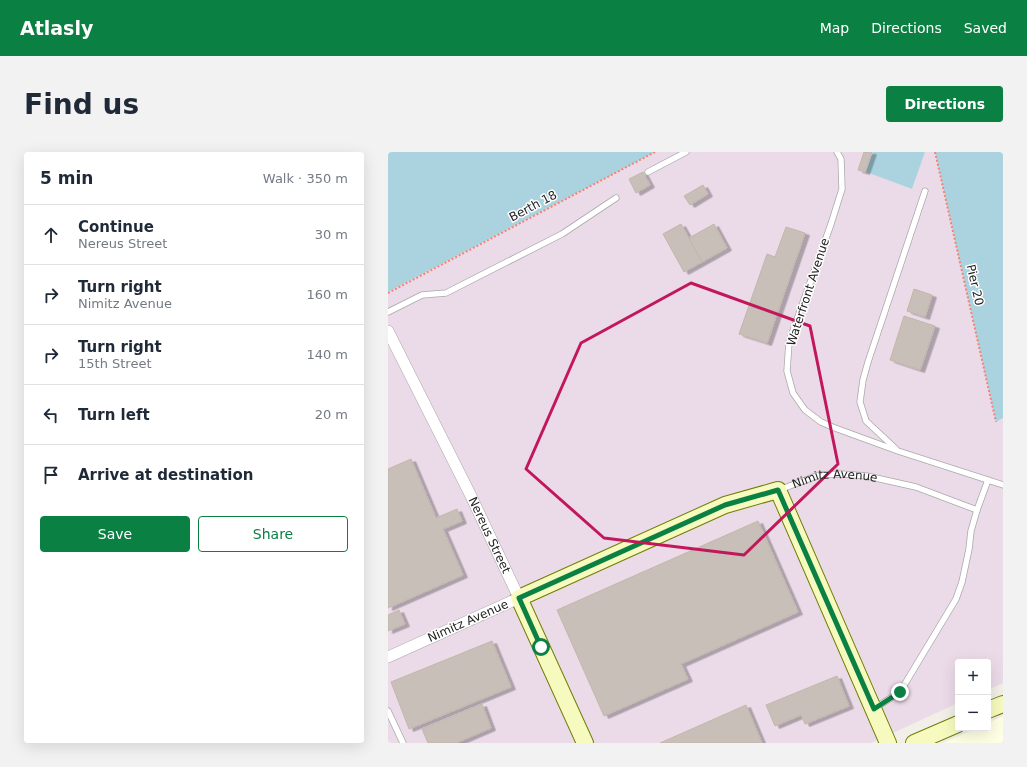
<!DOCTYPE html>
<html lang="en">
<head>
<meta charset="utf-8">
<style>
	:root { --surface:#fff; --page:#f2f2f3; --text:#1f2937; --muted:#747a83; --line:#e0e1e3; --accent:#0b8043 }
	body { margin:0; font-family:"DejaVu Sans",sans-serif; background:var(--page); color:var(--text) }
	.controls { position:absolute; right:12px; bottom:12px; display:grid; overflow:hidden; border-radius:4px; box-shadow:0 4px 16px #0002 }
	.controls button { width:36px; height:36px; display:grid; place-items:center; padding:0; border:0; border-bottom:1px solid var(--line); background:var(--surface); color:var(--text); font:20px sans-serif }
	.stop { position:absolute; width:12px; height:12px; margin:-9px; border:3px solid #0b8043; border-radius:50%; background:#fff }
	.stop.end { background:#0b8043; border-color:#fff; box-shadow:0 1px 4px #0008 }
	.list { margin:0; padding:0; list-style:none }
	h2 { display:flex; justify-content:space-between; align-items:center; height:52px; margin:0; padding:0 16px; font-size:17px }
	h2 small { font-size:13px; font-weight:400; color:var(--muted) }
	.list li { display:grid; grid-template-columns:26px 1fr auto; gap:12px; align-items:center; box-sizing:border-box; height:60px; padding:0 16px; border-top:1px solid var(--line) }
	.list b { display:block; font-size:15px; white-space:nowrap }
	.list p { margin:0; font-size:13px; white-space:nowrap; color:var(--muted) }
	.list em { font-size:13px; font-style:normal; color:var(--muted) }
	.actions { display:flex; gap:8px; padding:12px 16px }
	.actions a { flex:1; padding:9px 0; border:1px solid var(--accent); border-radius:4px; text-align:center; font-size:14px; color:var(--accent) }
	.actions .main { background:var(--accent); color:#fff }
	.icon { flex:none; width:22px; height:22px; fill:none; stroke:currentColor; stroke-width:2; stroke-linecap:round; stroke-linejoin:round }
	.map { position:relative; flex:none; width:615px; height:591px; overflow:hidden; border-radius:4px }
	header { display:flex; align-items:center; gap:24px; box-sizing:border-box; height:56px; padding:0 20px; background:var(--accent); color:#fff }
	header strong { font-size:19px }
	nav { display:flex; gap:22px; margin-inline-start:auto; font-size:14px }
	.intro { display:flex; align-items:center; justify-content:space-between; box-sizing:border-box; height:96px; padding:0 24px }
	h1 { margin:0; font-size:28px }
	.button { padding:10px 18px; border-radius:4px; background:var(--accent); color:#fff; font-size:14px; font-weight:700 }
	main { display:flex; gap:24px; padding:0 24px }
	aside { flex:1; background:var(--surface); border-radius:4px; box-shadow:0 4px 16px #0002 }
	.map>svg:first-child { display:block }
</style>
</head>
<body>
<header>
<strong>Atlasly</strong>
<nav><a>Map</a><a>Directions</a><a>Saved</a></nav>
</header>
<div class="intro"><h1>Find us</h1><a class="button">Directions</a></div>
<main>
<aside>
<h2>5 min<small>Walk · 350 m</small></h2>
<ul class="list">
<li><svg class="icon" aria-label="ahead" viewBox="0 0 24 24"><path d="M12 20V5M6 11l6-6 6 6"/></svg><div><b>Continue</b><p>Nereus Street</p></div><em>30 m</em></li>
<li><svg class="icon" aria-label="right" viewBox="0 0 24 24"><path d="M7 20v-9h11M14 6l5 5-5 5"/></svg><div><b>Turn right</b><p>Nimitz Avenue</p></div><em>160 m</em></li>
<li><svg class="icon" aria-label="right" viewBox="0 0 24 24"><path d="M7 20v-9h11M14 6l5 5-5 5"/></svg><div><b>Turn right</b><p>15th Street</p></div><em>140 m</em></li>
<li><svg class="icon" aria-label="left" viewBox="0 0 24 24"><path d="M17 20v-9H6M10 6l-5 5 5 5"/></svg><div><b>Turn left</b></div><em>20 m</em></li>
<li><svg class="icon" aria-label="arrive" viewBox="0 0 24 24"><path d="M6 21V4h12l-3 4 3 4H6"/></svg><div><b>Arrive at destination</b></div></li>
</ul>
<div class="actions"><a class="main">Save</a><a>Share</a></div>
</aside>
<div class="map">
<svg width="615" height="591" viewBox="0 0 615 591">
	<defs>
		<filter id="shadow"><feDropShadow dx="4.5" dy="2.5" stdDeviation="0" flood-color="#0004"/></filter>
	</defs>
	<rect width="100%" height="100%" fill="#f2efe9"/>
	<!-- industrial -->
	<path fill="#ebdbe8" d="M267 0H485L479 20 524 37 537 0H547L608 270 615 266V531L600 538V510H570V551L483 591H0V140Z"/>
	<!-- education -->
	<path fill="#ffffe5" d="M615 564V591H556L589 576H600V571Z"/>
	<!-- water -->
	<g fill="#aad3df">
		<path d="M0 0H267L0 140Z"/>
		<path d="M485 0H537L524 37 478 20Z"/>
		<path d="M547 0H615V266L608 270Z"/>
	</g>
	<!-- building -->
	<g fill="#c7bfb8" stroke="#c4b6ab" filter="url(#shadow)">
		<path d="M476 0H484L477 20 470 18Z"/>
		<path d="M255 20 262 33 248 41 241 27Z"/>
		<path d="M315 33 320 42 302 53 296 44Z"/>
		<path d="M293 72 314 110 296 120 275 82Z"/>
		<path d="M326 72 339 96 314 110 301 86Z"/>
		<path d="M398 75 417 81 379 191 351 182 379 102 387 105Z"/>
		<path d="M526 137 544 143 537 165 519 159Z"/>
		<path d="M516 164 547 174 532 218 502 208Z"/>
		<path d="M23 307 48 366 69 357 74 369 55 377 75 423 0 456V317Z"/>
		<path d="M370 369 410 460 293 512 300 527 216 564 169 458Z"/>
		<path d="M11 458 17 472 0 479V463Z"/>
		<path d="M104 489 123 535 21 577 3 530Z"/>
		<path d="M449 524 461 554 417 572 413 563 387 574 378 553Z"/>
		<path d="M94 552 103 576 68 591H40L34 577Z"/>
		<path d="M358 553 374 591H272Z"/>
	</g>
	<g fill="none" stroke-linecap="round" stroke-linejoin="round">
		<!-- lane casing -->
		<g stroke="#a9a9a9" stroke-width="7">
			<g id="lane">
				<path d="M449 0 453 7 454 37 443 72 401 190 399 219 405 241 417 258 433 270 447 276 510 299 615 333"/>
				<path d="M260 20 298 0"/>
				<path d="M0 160 34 143 58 141 174 82 228 46"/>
				<path d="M508 297 478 269 472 250 475 228 480 210 537 39"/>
				<path id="s1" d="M391 338 431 323 454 322 479 324 528 335 589 358"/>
				<path d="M487 556 512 540 568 447 574 430 581 397 583 379 589 358 600 328"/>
				<path d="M0 559 15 591"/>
			</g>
		</g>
		<!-- street casing -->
		<g stroke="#a9a9a9" stroke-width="12">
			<g id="street">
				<path id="s2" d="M0 179 82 342 131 446 0 505"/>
			</g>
		</g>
		<!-- secondary casing -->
		<g stroke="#707d05" stroke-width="18">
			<g id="secondary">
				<path d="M600 558 615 552"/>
				<path d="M197 591 131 446 337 353 390 338 500 591"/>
				<path d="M526 591 570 572"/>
			</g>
		</g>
		<!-- path -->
		<g stroke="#fa8072" stroke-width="2" stroke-dasharray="2 2" stroke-linecap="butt">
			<path d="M547 0 608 270"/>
			<path d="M0 141 267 0"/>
		</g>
		<!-- lane -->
		<use href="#lane" stroke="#fff" stroke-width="5.5"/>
		<!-- street -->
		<use href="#street" stroke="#fff" stroke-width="11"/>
		<!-- secondary -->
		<use href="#secondary" stroke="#f7fabf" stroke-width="16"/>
	</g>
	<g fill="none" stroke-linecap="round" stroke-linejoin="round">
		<!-- route -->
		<path stroke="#0b8043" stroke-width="5" d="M153 495 131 446 337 353 390 338 486 557 512 540"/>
	</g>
	<!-- marked area -->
	<path fill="none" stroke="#c2185b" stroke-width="3" stroke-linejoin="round" d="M303 131 422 174 450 312 356 403 216 386 138 317 193 191Z"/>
	<g text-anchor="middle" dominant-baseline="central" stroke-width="3" stroke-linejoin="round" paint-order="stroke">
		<!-- street labels -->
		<g font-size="12" fill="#222" stroke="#fff">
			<text transform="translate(145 54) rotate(-28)">Berth 18</text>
			<text transform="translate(587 133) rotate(77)">Pier 20</text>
			<text transform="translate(420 140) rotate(-72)">Waterfront Avenue</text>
			<text stroke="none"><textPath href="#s1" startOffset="58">Nimitz Avenue</textPath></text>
			<text stroke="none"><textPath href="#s2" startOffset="228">Nereus Street</textPath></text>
			<text transform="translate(80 469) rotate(-24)">Nimitz Avenue</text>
		</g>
	</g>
</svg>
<div class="controls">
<button>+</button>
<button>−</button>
</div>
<div class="stop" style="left:153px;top:495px"></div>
<div class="stop end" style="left:512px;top:540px"></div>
</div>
</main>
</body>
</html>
